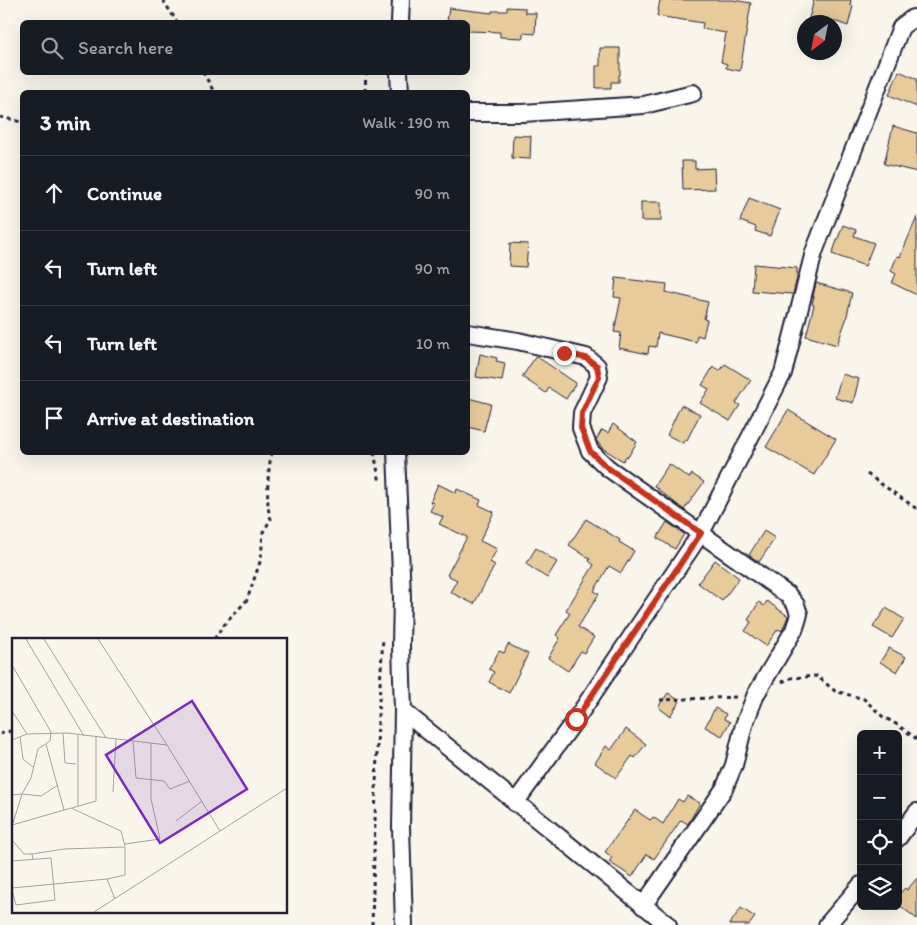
<!DOCTYPE html>
<html lang="en">
<head>
<meta charset="utf-8">
<style>
	:root { --surface:#171b24; --page:#20242c; --text:#f1f3f6; --muted:#9ea1a6; --line:#363941 }
	body { margin:0; font-family:Itim,sans-serif; background:var(--page); color:var(--text) }
	.controls { position:absolute; right:15px; bottom:15px; display:grid; overflow:hidden; border-radius:8px; box-shadow:0 5px 20px #0002 }
	.controls button { width:45px; height:45px; display:grid; place-items:center; padding:0; border:0; border-bottom:1px solid var(--line); background:var(--surface); color:var(--text); font:25px sans-serif }
	.compass { position:absolute; left:797px; top:15px; width:45px; height:45px; border-radius:50%; background:var(--surface); box-shadow:0 5px 20px #0002; rotate:212deg }
	.stop { position:absolute; width:15px; height:15px; margin:-11px; border:4px solid #c8321e; border-radius:50%; background:#fff }
	.stop.end { background:#c8321e; border-color:#fff; box-shadow:0 1px 5px #0008 }
	.list { margin:0; padding:0; list-style:none }
	h2 { display:flex; justify-content:space-between; align-items:center; height:65px; margin:0; padding:0 20px; font-size:21px }
	h2 small { font-size:16px; font-weight:400; color:var(--muted) }
	.list li { display:grid; grid-template-columns:32px 1fr auto; gap:15px; align-items:center; box-sizing:border-box; height:75px; padding:0 20px; border-top:1px solid var(--line) }
	.list b { display:block; font-size:19px; white-space:nowrap }
	.list em { font-size:16px; font-style:normal; color:var(--muted) }
	.icon { flex:none; width:28px; height:28px; fill:none; stroke:currentColor; stroke-width:2; stroke-linecap:round; stroke-linejoin:round }
	.map { position:relative; flex:none; width:917px; height:925px; overflow:hidden }
	.search { position:absolute; background:var(--surface); box-shadow:0 5px 20px #0002; left:20px; top:20px; width:450px; height:55px; display:flex; align-items:center; gap:12px; box-sizing:border-box; padding:0 18px; border-radius:8px; color:var(--muted); font-size:19px }
	.panel { position:absolute; background:var(--surface); box-shadow:0 5px 20px #0002; left:20px; top:90px; width:450px; height:365px; border-radius:8px }
	.map>svg:first-child { display:block }
</style>
</head>
<body>
<div class="map">
<svg width="917" height="925" viewBox="0 0 917 925">
	<rect width="100%" height="100%" fill="#faf5eb"/>
	<filter id="ink" filterUnits="userSpaceOnUse"><feTurbulence type="fractalNoise" baseFrequency=".02" numOctaves="2"/><feDisplacementMap in="SourceGraphic" scale="10" xChannelSelector="R" yChannelSelector="G"/><feConvolveMatrix kernelMatrix="1 2 1 2 8 2 1 2 1" color-interpolation-filters="sRGB"/></filter>
	<g filter="url(#ink)">
		<!-- building -->
		<g fill="#e8cb9b" stroke="#22223b">
			<path d="M660 0H733L751 3 740 71 726 68 727 64 721 62 726 33 702 29 703 23 657 16Z"/>
			<path d="M814 0H851L850 5 853 6 848 26 837 22H808Z"/>
			<path d="M507 7 525 8V13H536L535 34 523 33V38L500 37V32L468 31V22H447L449 8 492 13V11H507Z"/>
			<path d="M600 48H620V75H619V82H611V88H596V66H600Z"/>
			<path d="M899 71 917 79V107L889 95Z"/>
			<path d="M893 126 917 133V172L884 164Z"/>
			<path d="M513 135 531 136 530 159 512 158Z"/>
			<path d="M682 161H695V169L714 168 715 189 683 190Z"/>
			<path d="M749 198 780 210 770 236 755 231 756 227 740 221Z"/>
			<rect x="641" y="202" width="20" height="19"/>
			<path d="M917 217V295L892 283 896 274 891 271 897 256 900 257Z"/>
			<path d="M843 225 856 230 854 236 874 243 865 266 832 254Z"/>
			<path d="M510 243 528 244 526 267 509 266Z"/>
			<path d="M754 264 797 268V278L793 294 752 291Z"/>
			<path d="M616 278 667 284 666 292 708 302 704 319 707 320 703 337 697 335 696 342 658 333 656 347 649 346 648 354 619 348 621 333 614 332 621 298 614 297Z"/>
			<path d="M816 283 852 293 846 320 837 345 806 336 814 305 812 304 814 296H813Z"/>
			<path d="M480 354 497 358 496 361 505 363 502 381 476 377Z"/>
			<path d="M536 356 576 383 566 399 549 388 546 393 522 377Z"/>
			<path d="M725 364 751 380 736 403 740 405 730 421 700 403 709 389 702 385 713 367 720 371Z"/>
			<path d="M842 374 859 379 853 403 835 398Z"/>
			<path d="M468 398 491 404 484 431 468 427Z"/>
			<path d="M681 405 700 414 687 440 685 439 683 443 667 435Z"/>
			<path d="M788 410 836 439 814 475 766 447Z"/>
			<path d="M613 424 637 442 628 457 626 456 623 461 602 448 596 440 602 430 608 433Z"/>
			<path d="M669 464 689 478 692 474 704 482 684 510 654 486Z"/>
			<path d="M438 484 456 493 457 489 481 500 479 505 494 512 480 541 497 549 490 562 495 565 474 604 450 592 457 580 447 575 467 537 439 524 443 517 430 511 434 503 430 502Z"/>
			<path d="M586 519 620 540 619 542 634 551 621 573 609 566 594 591 599 594 578 627 594 637 584 653 581 651 568 671 548 658 560 638 556 635 570 613 566 610 594 565 589 561 590 559 569 545Z"/>
			<path d="M667 522 684 534 675 549 657 538Z"/>
			<path d="M764 531 775 538 759 562 749 555Z"/>
			<path d="M536 548 557 562 547 578 526 564Z"/>
			<path d="M715 560 739 578 722 601 698 583Z"/>
			<path d="M767 601 788 616 782 631 778 629 766 646 745 631 751 622 748 620 759 602 764 606Z"/>
			<path d="M886 608 904 619 892 638 873 627Z"/>
			<path d="M508 644 528 654 509 693 489 682 494 672 489 669 499 651 504 653Z"/>
			<path d="M889 648 906 657 897 672 880 662Z"/>
			<path d="M668 693 680 701 670 716 658 707Z"/>
			<path d="M715 708 726 714 724 719 730 722 722 736 705 727Z"/>
			<path d="M626 729 646 744 635 758 632 756 616 778 595 763 606 746 611 750Z"/>
			<path d="M687 796 700 803 688 824 681 820 654 859 647 854 632 877 609 862 612 857 605 852 635 810 650 820 653 817 663 824 678 799 683 802Z"/>
			<path d="M917 878V919L898 904V895L905 888 907 890Z"/>
			<path d="M741 908 755 917 749 925H729Z"/>
		</g>
		<g fill="none" stroke-linecap="round" stroke-linejoin="round">
			<!-- minor casing -->
			<g stroke="#22223b" stroke-width="20">
				<g id="minor">
					<path d="M400 22 401 0"/>
					<path d="M399 72 400 92"/>
					<path d="M468 113H523L644 105 693 93"/>
					<path d="M468 333 518 341 586 357 597 366 599 377 582 413 581 428 590 451 608 468 788 595 796 605 799 614 797 621 794 630 756 694 744 725 734 765 724 789 643 906"/>
					<path d="M396 452 402 597 401 646 403 711 668 925"/>
					<path d="M403 711 401 827 404 925"/>
					<path d="M515 803 576 719 701 533 783 373 814 252 901 27 913 18 917 20"/>
					<path d="M898 838 917 812"/>
					<path d="M827 925 861 885"/>
				</g>
			</g>
			<!-- path -->
			<g stroke="#22223b" stroke-width="3" stroke-dasharray="4 4" stroke-linecap="butt">
				<path d="M163 0 177 22"/>
				<path d="M203 72 214 92"/>
				<path d="M365 92 366 72"/>
				<path d="M0 117 22 122"/>
				<path d="M374 452 380 483"/>
				<path d="M867 474 917 509"/>
				<path d="M214 639 225 624 247 600 261 559 263 532 271 519C265 507 268 466 272 452"/>
				<path d="M782 682 791 678 817 676 835 691 864 699 882 716 896 724 917 739"/>
				<path d="M660 700 738 697"/>
				<path d="M0 734 14 730"/>
				<path d="M372 925 378 717 383 638"/>
			</g>
			<!-- minor -->
			<use href="#minor" stroke="#fff" stroke-width="16"/>
		</g>
	</g>
	<g fill="none" stroke-linecap="round" stroke-linejoin="round" filter="url(#ink)">
		<!-- route -->
		<path stroke="#c8321e" stroke-width="6" d="M564 353 586 358 597 366 599 377 582 413 581 428 590 451 608 468 701 533 576 719"/>
	</g>
	<!-- overview -->
	<g transform="translate(12 638)">
		<rect width="275" height="275" fill="#faf5eb"/>
		<path fill="none" stroke="#a4a1a5" stroke-width="1" d="M14 1 72 98M32 1 94 100M86 1 155 107M0 27 39 94 38 103 26 111 19 140 10 156 29 158 46 147M0 73 15 96 0 102M51 95 53 125 64 126M15 96 55 95 155 107 208 193M66 97V168M8 99 11 121 21 129M121 103 124 140 152 143 158 151 178 143M34 106 52 172M101 154 104 101M0 157 10 156 1 185M60 170 84 163V99M164 183 190 163M0 187 59 170 109 193 113 208M0 202 12 216H20L21 221M113 206 148 201 139 161V105M0 223 39 220 43 262 4 267 0 252M95 241 103 261M0 250 95 241 113 237V209L52 211 20 216M82 274 275 150"/>
		<path fill="#7b2cbf" fill-opacity="0.15" stroke="#7b2cbf" stroke-width="2.5" d="M180 63 235 151 148 205 94 117Z"/>
		<rect width="275" height="275" fill="none" stroke="#22223b" stroke-width="2.5"/>
	</g>
</svg>
<div class="controls">
<button>+</button>
<button>−</button>
<button><svg class="icon" aria-label="locate" viewBox="0 0 24 24"><circle cx="12" cy="12" r="6"/><path d="M12 2v4M12 18v4M2 12h4M18 12h4"/></svg></button>
<button><svg class="icon" aria-label="layers" viewBox="0 0 24 24"><path d="M12 4l9 5-9 5-9-5zM3 14l9 5 9-5"/></svg></button>
</div>
<svg class="compass" viewBox="-18 -18 36 36"><path d="M0-13l5 13h-10z" fill="#e53935"/><path d="M0 13l5-13h-10z" fill="#9ea1a6"/></svg>
<div class="stop" style="left:576px;top:719px"></div>
<div class="stop end" style="left:564px;top:353px"></div>
<div class="search"><svg class="icon" aria-label="search" viewBox="0 0 24 24"><circle cx="10" cy="10" r="6"/><path d="M15 15l6 6"/></svg>Search here</div>
<section class="panel">
<h2>3 min<small>Walk · 190 m</small></h2>
<ul class="list">
<li><svg class="icon" aria-label="ahead" viewBox="0 0 24 24"><path d="M12 20V5M6 11l6-6 6 6"/></svg><div><b>Continue</b></div><em>90 m</em></li>
<li><svg class="icon" aria-label="left" viewBox="0 0 24 24"><path d="M17 20v-9H6M10 6l-5 5 5 5"/></svg><div><b>Turn left</b></div><em>90 m</em></li>
<li><svg class="icon" aria-label="left" viewBox="0 0 24 24"><path d="M17 20v-9H6M10 6l-5 5 5 5"/></svg><div><b>Turn left</b></div><em>10 m</em></li>
<li><svg class="icon" aria-label="arrive" viewBox="0 0 24 24"><path d="M6 21V4h12l-3 4 3 4H6"/></svg><div><b>Arrive at destination</b></div></li>
</ul>
</section>
</div>
</body>
</html>
